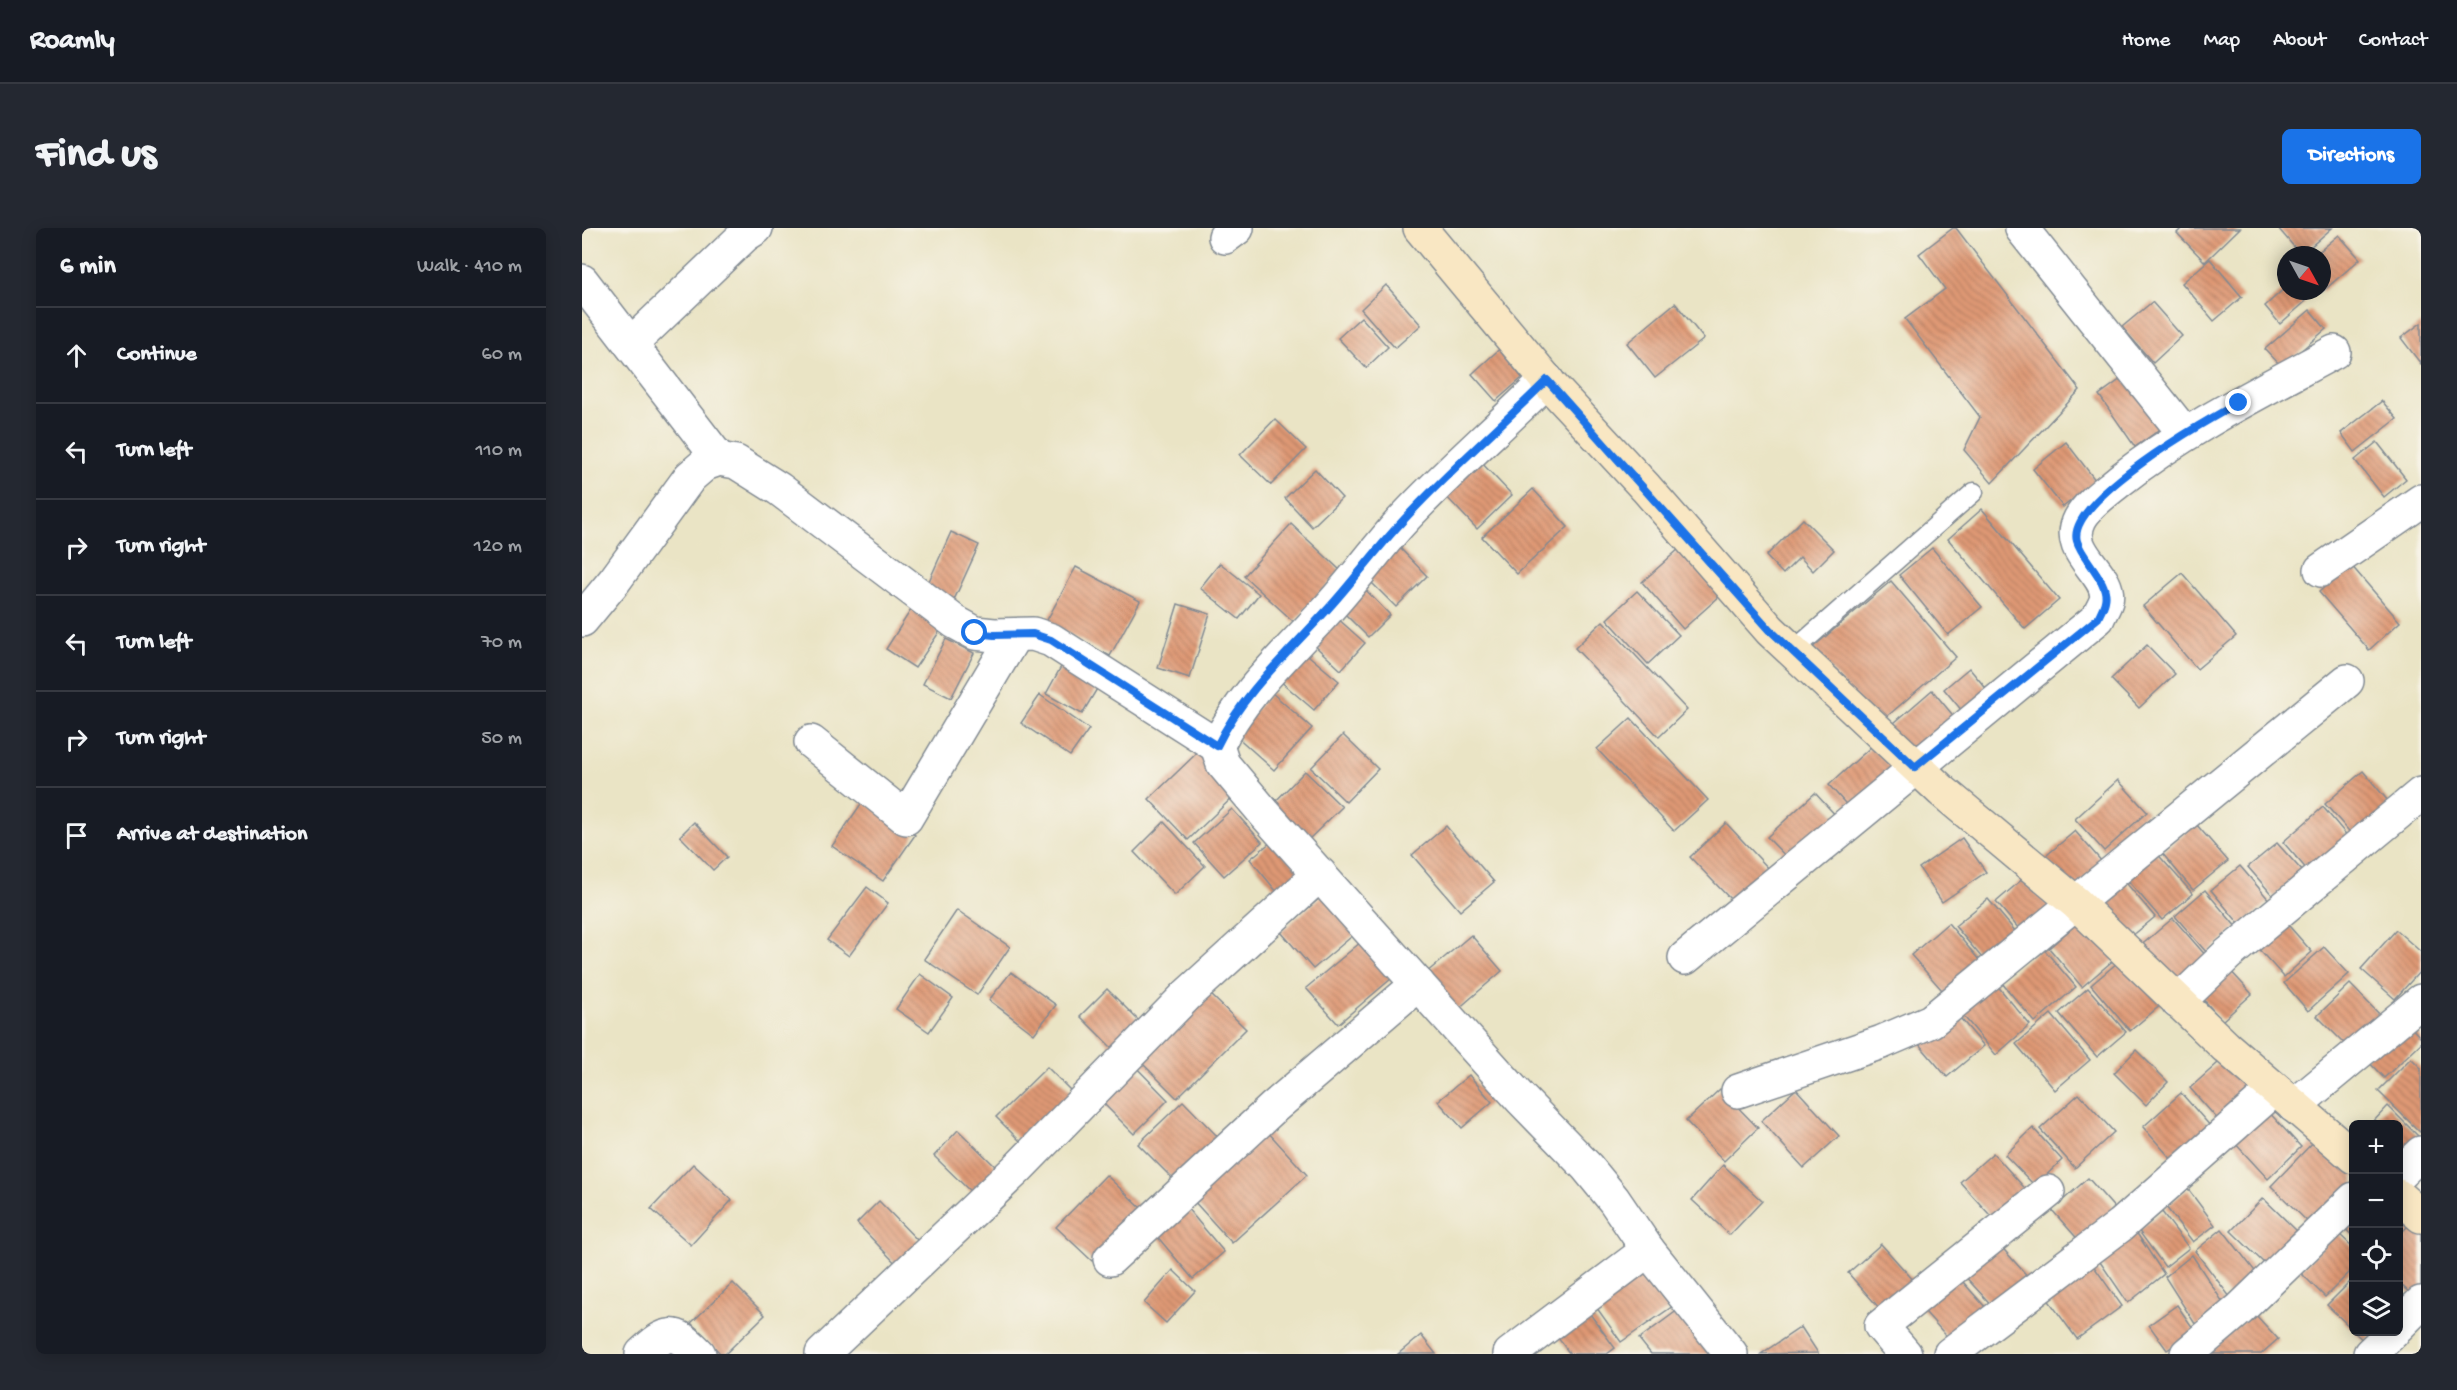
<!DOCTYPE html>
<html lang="en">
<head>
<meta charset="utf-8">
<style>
	:root { --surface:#171b24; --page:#242831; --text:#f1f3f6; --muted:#9ea1a6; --line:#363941; --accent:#1a73e8 }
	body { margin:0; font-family:"Gochi Hand",sans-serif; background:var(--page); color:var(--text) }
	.controls { position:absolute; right:18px; bottom:18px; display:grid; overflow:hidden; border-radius:9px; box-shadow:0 3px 15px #0003 }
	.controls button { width:54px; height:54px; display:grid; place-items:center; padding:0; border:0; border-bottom:2px solid var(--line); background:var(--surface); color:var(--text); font:30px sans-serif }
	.compass { position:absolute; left:1695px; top:18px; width:54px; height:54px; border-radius:50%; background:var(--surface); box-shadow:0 3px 15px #0003; rotate:130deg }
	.stop { position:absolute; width:18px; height:18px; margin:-14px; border:4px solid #1a73e8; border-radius:50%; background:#fff }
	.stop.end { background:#1a73e8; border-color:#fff; box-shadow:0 2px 6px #0008 }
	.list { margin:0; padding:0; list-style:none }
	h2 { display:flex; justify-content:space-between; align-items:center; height:78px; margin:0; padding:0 24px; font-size:26px }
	h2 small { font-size:20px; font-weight:400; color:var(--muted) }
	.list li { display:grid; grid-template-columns:39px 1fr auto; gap:18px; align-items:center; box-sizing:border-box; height:96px; padding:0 24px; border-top:2px solid var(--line) }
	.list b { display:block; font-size:22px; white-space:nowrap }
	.list em { font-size:20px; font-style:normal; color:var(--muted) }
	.icon { flex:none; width:33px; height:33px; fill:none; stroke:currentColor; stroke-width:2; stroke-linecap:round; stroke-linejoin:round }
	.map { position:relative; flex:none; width:1839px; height:1126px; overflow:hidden; border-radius:9px }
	header { display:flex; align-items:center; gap:36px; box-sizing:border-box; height:84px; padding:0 30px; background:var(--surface); border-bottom:2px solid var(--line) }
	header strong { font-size:28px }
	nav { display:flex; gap:33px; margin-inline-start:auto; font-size:21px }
	.intro { display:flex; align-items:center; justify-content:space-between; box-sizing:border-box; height:144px; padding:0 36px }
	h1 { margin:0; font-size:42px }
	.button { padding:15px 27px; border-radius:9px; background:var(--accent); color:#fff; font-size:21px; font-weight:700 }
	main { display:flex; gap:36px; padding:0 36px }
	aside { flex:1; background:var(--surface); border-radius:9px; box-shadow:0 3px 15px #0003 }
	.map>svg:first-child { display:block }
</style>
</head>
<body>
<header>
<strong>Roamly</strong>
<nav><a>Home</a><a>Map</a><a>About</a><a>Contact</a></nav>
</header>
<div class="intro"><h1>Find us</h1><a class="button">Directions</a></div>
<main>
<aside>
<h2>6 min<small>Walk · 410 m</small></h2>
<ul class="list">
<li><svg class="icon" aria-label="ahead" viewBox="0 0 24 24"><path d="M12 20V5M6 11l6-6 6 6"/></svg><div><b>Continue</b></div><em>60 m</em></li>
<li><svg class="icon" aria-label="left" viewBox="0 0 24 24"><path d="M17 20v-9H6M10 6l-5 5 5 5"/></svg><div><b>Turn left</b></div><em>110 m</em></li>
<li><svg class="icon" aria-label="right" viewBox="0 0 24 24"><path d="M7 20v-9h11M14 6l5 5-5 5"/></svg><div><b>Turn right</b></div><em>120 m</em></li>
<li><svg class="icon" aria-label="left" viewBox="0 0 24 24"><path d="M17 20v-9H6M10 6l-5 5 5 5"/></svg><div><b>Turn left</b></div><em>70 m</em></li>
<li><svg class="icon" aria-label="right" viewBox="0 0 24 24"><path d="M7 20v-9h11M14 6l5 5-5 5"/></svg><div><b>Turn right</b></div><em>50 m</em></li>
<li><svg class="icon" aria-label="arrive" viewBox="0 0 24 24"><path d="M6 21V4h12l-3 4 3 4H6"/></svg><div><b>Arrive at destination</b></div></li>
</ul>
</aside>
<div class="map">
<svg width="1839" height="1126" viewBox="0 0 1839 1126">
	<defs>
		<pattern id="building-back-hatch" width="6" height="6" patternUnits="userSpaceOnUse" patternTransform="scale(1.5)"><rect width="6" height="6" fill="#df9974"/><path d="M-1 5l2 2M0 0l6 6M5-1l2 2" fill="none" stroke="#b47d62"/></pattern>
	</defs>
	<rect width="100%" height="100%" fill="#f7f3e8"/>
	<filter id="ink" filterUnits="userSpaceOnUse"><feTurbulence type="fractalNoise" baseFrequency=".0167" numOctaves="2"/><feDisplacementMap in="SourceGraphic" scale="12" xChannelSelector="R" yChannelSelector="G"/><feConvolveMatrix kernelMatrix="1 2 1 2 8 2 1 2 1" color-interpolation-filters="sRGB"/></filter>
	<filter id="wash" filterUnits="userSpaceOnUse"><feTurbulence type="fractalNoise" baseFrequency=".008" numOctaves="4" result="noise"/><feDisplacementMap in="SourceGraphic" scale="24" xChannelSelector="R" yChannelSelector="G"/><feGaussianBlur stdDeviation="1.35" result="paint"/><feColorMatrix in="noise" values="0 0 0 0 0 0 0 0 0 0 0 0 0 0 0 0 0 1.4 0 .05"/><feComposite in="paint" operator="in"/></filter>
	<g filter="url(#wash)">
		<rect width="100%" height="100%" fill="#eae4c5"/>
		<g id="blocks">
			<!-- building -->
			<g fill="url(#building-back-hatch)">
				<path d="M1371 0H1374L1498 162 1410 255 1382 222 1398 189 1323 91 1363 61 1337 26Z"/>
				<path d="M1600 0H1658L1623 34 1595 5Z"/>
				<path d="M1696 0H1750L1719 27Z"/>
				<path d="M1757 7 1778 31 1740 64V27H1733Z"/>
				<path d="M1628 31 1660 69 1632 93 1600 55Z"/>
				<path d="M804 57 839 97 813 120 779 81Z"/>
				<path d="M1704 59V63H1714L1723 74 1698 96 1683 78Z"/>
				<path d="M1570 74 1600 108 1571 135 1540 99Z"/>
				<path d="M1093 75 1122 111 1073 150 1045 115Z"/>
				<path d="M1728 82 1744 101 1700 139 1683 121Z"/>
				<path d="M779 89 806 119 784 140 756 110Z"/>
				<path d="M1839 95V136L1819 110Z"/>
				<path d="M923 116 948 143 914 173 890 146Z"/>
				<path d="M1550 143 1587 195 1553 219 1517 167Z"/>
				<path d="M1800 173 1815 191 1773 224 1759 205Z"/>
				<path d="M693 191 724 221 689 257 658 227Z"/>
				<path d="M1484 214 1514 253 1481 279 1451 241Z"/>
				<path d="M1795 214 1824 251 1802 269 1773 232Z"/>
				<path d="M897 232 930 267 895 301 862 266Z"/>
				<path d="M733 241 760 270 730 299 703 270Z"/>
				<path d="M951 261 986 299 935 346 900 309Z"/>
				<path d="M1400 281 1477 372 1443 401 1366 311Z"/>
				<path d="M1221 291 1252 322 1231 343 1218 329 1201 346 1184 328Z"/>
				<path d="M709 296 759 343 712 394 662 348Z"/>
				<path d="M369 304 397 317 371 374 343 362Z"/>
				<path d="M816 318 845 348 814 379 784 349Z"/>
				<path d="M1098 320 1139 367 1101 401 1060 354Z"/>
				<path d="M1350 320 1400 379 1366 407 1317 347Z"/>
				<path d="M638 335 677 366 657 391 618 360Z"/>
				<path d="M1768 336 1818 394 1787 422 1737 364Z"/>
				<path d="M494 339 558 373 528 428 464 394Z"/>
				<path d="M1600 345 1654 408 1615 441 1561 378Z"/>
				<path d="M1309 353 1374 429 1295 497 1230 420Z"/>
				<path d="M780 358 808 387 786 409 757 380Z"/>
				<path d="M1055 363 1097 407 1066 436 1025 391Z"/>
				<path d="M596 376 628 386 608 450 576 440Z"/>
				<path d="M330 380 360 400 333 440 304 421Z"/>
				<path d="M754 389 783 415 759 442 730 415Z"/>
				<path d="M1021 393 1105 482 1077 509 993 420Z"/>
				<path d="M364 411 392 425 369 470 341 456Z"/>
				<path d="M1565 417 1593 446 1557 480 1529 451Z"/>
				<path d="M721 423 757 453 732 482 697 452Z"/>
				<path d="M485 428 522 449 500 486 464 466Z"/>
				<path d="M1387 440 1407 464 1381 484 1362 461Z"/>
				<path d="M1350 462 1374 491 1329 529 1305 501Z"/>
				<path d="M689 464 730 500 692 542 652 506Z"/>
				<path d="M458 467 507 501 488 528 439 495Z"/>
				<path d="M1049 490 1126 572 1092 603 1015 521Z"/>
				<path d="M761 507 796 541 764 574 729 540Z"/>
				<path d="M1291 517 1314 543 1270 583 1247 557Z"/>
				<path d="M617 523 656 564 606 612 567 571Z"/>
				<path d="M723 543 760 579 724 614 688 579Z"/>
				<path d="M1781 543 1811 579 1774 611 1743 576Z"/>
				<path d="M1536 552 1565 584 1522 623 1493 591Z"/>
				<path d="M1233 565 1257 591 1210 635 1185 609Z"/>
				<path d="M281 573 333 607 301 653 250 618Z"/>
				<path d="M1741 579 1767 610 1727 644 1701 614Z"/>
				<path d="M650 581 680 614 642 648 612 615Z"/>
				<path d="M112 594 145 629 131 642 98 608Z"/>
				<path d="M582 594 623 638 593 667 552 624Z"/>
				<path d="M1144 595 1188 642 1153 676 1108 629Z"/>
				<path d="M1614 596 1646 633 1611 662 1580 625Z"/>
				<path d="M864 598 912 654 878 683 830 627Z"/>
				<path d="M1493 603 1521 635 1486 666 1458 633Z"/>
				<path d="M694 610 721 642 695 664 668 631Z"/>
				<path d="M1380 610 1404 644 1360 674 1337 640Z"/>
				<path d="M1695 615 1721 644 1692 669 1666 639Z"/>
				<path d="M1572 622 1611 666 1580 692 1542 648Z"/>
				<path d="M1658 638 1688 673 1659 698 1629 662Z"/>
				<path d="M1451 642 1481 677 1444 709 1414 674Z"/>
				<path d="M1540 650 1573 689 1543 714 1510 675Z"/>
				<path d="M285 659 306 675 267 728 245 712Z"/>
				<path d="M748 661 781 699 731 741 699 704Z"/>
				<path d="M1623 662 1655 700 1625 725 1593 688Z"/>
				<path d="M1406 671 1439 710 1406 737 1373 698Z"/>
				<path d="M375 682 428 719 395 767 342 731Z"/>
				<path d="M1591 690 1625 729 1590 759 1556 720Z"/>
				<path d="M1700 690 1730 724 1702 749 1672 716Z"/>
				<path d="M1500 691 1534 730 1500 759 1467 720Z"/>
				<path d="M1366 695 1403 739 1367 770 1329 727Z"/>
				<path d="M1814 702 1839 724V742L1813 771 1779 741Z"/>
				<path d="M889 707 920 743 875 782 844 745Z"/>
				<path d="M779 714 810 750 756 796 724 760Z"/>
				<path d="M1460 719 1494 759 1453 794 1419 754Z"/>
				<path d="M1742 719 1767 746 1726 783 1702 755Z"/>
				<path d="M1542 729 1581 775 1548 803 1509 757Z"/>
				<path d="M1646 740 1670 766 1640 793 1617 766Z"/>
				<path d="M429 744 474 777 452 806 407 772Z"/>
				<path d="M338 746 371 770 347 804 314 781Z"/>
				<path d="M1409 750 1448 797 1414 827 1374 779Z"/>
				<path d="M1768 756 1800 789 1768 821 1735 788Z"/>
				<path d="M1506 760 1544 804 1515 829 1477 785Z"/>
				<path d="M525 761 559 795 532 822 498 788Z"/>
				<path d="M625 763 664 801 595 870 557 832Z"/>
				<path d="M1373 784 1402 818 1365 849 1336 815Z"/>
				<path d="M1469 786 1508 832 1473 862 1434 816Z"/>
				<path d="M1823 793 1839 810V815L1802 850 1783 830Z"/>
				<path d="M1554 822 1586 854 1564 877 1532 845Z"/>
				<path d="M1645 827 1676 860 1638 894 1608 860Z"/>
				<path d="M1829 830 1839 840V905L1796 863Z"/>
				<path d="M549 834 586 872 552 906 514 868Z"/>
				<path d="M465 839 494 868 443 918 414 889Z"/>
				<path d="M887 847 910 874 880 900 856 873Z"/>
				<path d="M1138 861 1176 900 1142 933 1104 893Z"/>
				<path d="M1214 861 1257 908 1222 940 1179 893Z"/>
				<path d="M1599 865 1630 900 1592 934 1561 899Z"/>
				<path d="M1497 866 1532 904 1493 940 1458 901Z"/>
				<path d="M601 873 636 909 593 953 556 916Z"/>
				<path d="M1806 878 1837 909 1816 929V896H1789Z"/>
				<path d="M1683 880 1719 919 1686 951 1650 912Z"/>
				<path d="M1451 900 1480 932 1453 958 1423 927Z"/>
				<path d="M376 902 416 941 392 967 352 928Z"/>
				<path d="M685 903 725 947 650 1015 610 971Z"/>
				<path d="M1738 907 1772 940V958L1731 999 1689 958Z"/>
				<path d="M1411 925 1449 967 1416 996 1378 954Z"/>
				<path d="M111 936 150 972 109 1017 69 981Z"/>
				<path d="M1141 937 1180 973 1148 1007 1110 972Z"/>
				<path d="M524 947 560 981 510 1033 474 999Z"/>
				<path d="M1506 950 1536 984 1500 1016 1470 982Z"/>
				<path d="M1606 961 1633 997 1611 1014 1584 979Z"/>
				<path d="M1681 970 1716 1004 1684 1037 1649 1003Z"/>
				<path d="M297 973 342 1019 319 1041 275 995Z"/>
				<path d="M605 980 642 1024 611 1051 574 1007Z"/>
				<path d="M1772 981V1009L1757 995Z"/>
				<path d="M1580 984 1607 1020 1583 1039 1556 1002Z"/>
				<path d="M1835 989 1839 993V1061L1831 1068 1816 1054V1008Z"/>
				<path d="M1640 1001 1676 1047 1648 1069 1613 1023Z"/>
				<path d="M1554 1004 1582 1046 1546 1075 1516 1031Z"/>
				<path d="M1755 1004 1772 1020V1040L1743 1069 1717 1043Z"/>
				<path d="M1415 1014 1449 1052 1414 1082 1380 1045Z"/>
				<path d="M1299 1016 1333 1054 1300 1083 1266 1045Z"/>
				<path d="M1610 1027 1644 1079 1615 1099 1583 1049Z"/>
				<path d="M1508 1033 1540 1078 1495 1111 1462 1066Z"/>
				<path d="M1065 1040 1091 1078 1039 1114 1012 1076Z"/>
				<path d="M591 1042 613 1063 584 1095 562 1075Z"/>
				<path d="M1373 1045 1404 1080 1368 1112 1337 1077Z"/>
				<path d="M1772 1050V1103L1745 1077Z"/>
				<path d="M151 1055 183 1087 143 1126H139L109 1095Z"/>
				<path d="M1816 1061 1826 1071 1816 1080Z"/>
				<path d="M1595 1077 1613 1103 1585 1122 1567 1097Z"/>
				<path d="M1100 1079 1132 1121 1125 1126H1069L1057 1111Z"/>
				<path d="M1005 1082 1033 1120 1025 1126H988L973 1106Z"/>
				<path d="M1671 1084 1696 1111 1679 1126H1625Z"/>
				<path d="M1219 1099 1236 1125 1179 1126Z"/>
				<path d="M1772 1104H1793L1783 1114Z"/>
				<path d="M839 1107 854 1126H816Z"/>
			</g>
		</g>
	</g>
	<g filter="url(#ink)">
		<use href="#blocks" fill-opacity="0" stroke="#828a92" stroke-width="1.5"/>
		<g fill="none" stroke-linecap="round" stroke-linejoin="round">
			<!-- lane casing -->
			<g stroke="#828a92" stroke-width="21">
				<path id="lane" d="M1211 423 1392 264"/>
			</g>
			<!-- street casing -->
			<g stroke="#828a92" stroke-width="36">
				<g id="street">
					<path d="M1440 1 1603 206"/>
					<path d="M643 9 655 0"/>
					<path d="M0 53 137 231"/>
					<path d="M49 116 163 7 174 0"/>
					<path d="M965 152C917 200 864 245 818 295 792 324 770 355 744 383 706 425 660 466 635 518L641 536 683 586 939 871 1005 939 1032 972 1066 1022 1149 1126"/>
					<path d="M1739 342 1839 273"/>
					<path d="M0 392 33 352 108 249 123 236 137 231 154 234 197 261 373 394 393 405 412 407 451 406 469 412 635 518"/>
					<path d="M229 514 324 590 433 407"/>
					<path d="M1103 730 1516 390C1518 385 1522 379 1524 373 1531 345 1480 326 1498 291 1506 276 1524 264 1537 253 1603 201 1678 164 1752 124"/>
					<path d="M1596 774 1645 727 1839 566"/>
					<path d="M1156 863 1300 814 1349 793 1765 453"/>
					<path d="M1712 878 1839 773"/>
					<path d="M1816 947 1839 925"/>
					<path d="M528 1031 691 880 836 756"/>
					<path d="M1816 1098 1839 1075"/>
					<path d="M60 1126C85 1103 92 1100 117 1126"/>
					<path d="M240 1126 436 940 605 767 738 646"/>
					<path d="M928 1126 1066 1022"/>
					<path d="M1323 1126 1299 1098 1466 964"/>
					<path d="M1368 1126 1539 997 1692 862"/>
					<path d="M1605 1126 1658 1081 1772 971"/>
					<path d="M1788 1126 1811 1104"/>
				</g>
			</g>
			<!-- secondary casing -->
			<g stroke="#828a92" stroke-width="36">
				<g id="secondary">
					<path d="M838 0 972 161 1064 260 1188 402 1360 563 1494 675 1644 819 1772 929"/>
					<path d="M1816 968 1839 988"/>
				</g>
			</g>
			<!-- lane -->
			<use href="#lane" stroke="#fff" stroke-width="18"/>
			<!-- street -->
			<use href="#street" stroke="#fff" stroke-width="33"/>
			<!-- secondary -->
			<use href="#secondary" stroke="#f9e7c3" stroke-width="33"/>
		</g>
	</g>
	<g fill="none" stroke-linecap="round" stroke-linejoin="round" filter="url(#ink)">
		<!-- route -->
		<path stroke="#1a73e8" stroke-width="8" d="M393 405 412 407 451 406 469 412 635 518C660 466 706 425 744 383 770 355 792 324 818 296 864 245 917 200 965 152L1188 402 1333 539 1516 390C1518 385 1522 379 1523 373 1528 354 1500 331 1495 313 1483 273 1626 191 1657 175"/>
	</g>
</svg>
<div class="controls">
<button>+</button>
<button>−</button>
<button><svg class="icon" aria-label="locate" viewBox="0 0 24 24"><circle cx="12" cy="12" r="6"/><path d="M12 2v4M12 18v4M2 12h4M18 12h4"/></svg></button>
<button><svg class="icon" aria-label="layers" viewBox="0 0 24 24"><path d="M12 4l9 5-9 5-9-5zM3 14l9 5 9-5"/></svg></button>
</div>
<svg class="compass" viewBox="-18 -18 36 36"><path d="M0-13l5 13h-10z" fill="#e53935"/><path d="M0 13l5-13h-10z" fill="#9ea1a6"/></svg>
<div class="stop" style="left:393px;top:405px"></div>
<div class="stop end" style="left:1657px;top:175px"></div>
</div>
</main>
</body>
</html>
